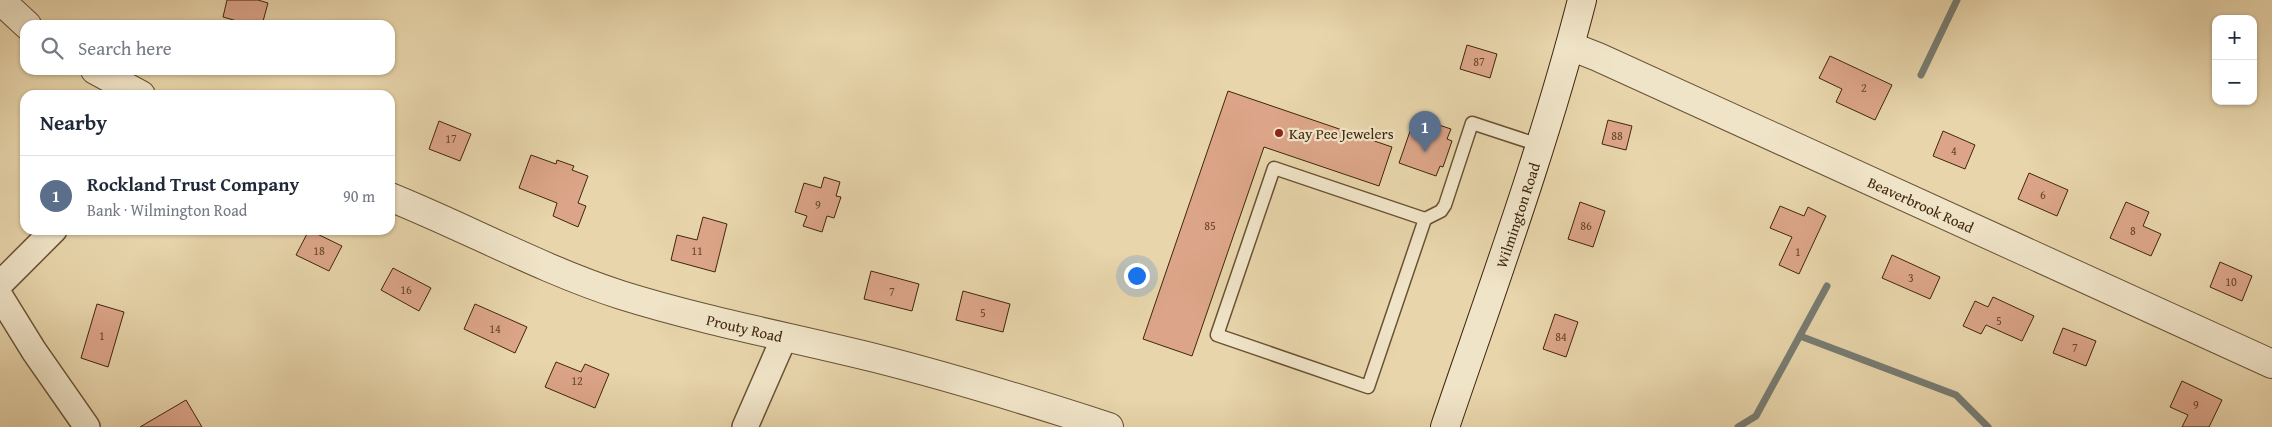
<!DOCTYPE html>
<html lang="en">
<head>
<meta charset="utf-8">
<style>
	:root { --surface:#fff; --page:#f2f2f3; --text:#1f2937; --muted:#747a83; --line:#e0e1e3; --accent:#8f2418 }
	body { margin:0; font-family:"Gentium Book Plus",serif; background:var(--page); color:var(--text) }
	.controls { position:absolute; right:15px; top:15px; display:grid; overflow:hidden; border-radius:10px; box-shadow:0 1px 4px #0004 }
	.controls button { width:45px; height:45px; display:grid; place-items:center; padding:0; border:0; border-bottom:1px solid var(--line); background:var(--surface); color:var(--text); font:25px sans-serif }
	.you { position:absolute; left:1136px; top:275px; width:18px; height:18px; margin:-12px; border:4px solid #fff; border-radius:50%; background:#1a73e8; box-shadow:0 0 0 8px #1a73e833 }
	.badge { display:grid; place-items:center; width:32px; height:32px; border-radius:50%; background:var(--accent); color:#fff; font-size:16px; font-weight:700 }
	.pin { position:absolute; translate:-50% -41px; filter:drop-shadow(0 1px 2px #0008) }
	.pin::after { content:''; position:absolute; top:26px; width:18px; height:15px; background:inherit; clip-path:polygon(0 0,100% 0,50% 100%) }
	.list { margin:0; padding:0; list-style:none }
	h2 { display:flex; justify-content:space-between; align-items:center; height:65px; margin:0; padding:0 20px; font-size:21px }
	h2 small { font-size:16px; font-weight:400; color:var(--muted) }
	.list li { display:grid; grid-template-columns:32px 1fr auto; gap:15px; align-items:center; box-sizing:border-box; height:80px; padding:0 20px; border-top:1px solid var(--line) }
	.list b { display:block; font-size:19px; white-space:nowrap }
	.list p { margin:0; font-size:16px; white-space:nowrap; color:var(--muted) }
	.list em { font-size:16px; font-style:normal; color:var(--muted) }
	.icon { flex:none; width:28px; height:28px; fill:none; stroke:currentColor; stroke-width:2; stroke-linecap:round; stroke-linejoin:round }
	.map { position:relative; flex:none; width:2272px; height:427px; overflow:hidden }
	.search { position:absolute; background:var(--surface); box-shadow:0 1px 4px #0004; left:20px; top:20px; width:375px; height:55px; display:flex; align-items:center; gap:12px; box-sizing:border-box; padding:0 18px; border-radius:15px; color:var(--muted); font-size:19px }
	.panel { position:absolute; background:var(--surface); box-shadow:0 1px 4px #0004; left:20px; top:90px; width:375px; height:145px; border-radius:15px }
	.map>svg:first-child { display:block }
</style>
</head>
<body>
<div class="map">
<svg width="2272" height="427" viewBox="0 0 2272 427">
	<rect width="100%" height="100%" fill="#e8d5ab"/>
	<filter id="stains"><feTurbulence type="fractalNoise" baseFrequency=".004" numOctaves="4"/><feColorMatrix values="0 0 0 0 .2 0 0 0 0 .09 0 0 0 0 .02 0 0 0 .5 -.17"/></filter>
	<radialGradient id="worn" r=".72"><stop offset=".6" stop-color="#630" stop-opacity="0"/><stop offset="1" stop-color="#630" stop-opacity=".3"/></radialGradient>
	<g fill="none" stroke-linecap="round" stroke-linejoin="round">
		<!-- stream -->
		<g stroke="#777c72" stroke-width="7">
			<path d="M1921 75 1957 0"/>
			<path d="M1800 336 1956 395 1988 427"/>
			<path d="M1738 427 1756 416 1827 286"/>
		</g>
	</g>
	<!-- building -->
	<g fill="#dca589" stroke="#3f260d">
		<path d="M227 0H258L268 3 262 25H251L223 17Z"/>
		<path d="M1467 45 1497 54 1490 78 1460 69Z"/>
		<path d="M1830 56 1892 85 1875 120 1836 102 1842 89 1819 78Z"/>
		<path d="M1228 91 1392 147 1379 186 1264 147 1192 356 1143 339Z"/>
		<path d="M1415 117 1451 129 1447 139 1452 141 1443 167 1440 166 1436 176 1399 163Z"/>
		<path d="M1608 120 1632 126 1626 150 1602 144Z"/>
		<path d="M439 121 471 134 460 161 429 149Z"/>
		<path d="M1943 131 1975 145 1965 169 1933 156Z"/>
		<path d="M531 155 556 164 557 160 574 166 572 170 588 176 578 203 586 206 578 227 553 216 557 203 519 188Z"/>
		<path d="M2029 173 2068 190 2057 216 2018 199Z"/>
		<path d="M824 177 840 182 836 196 841 197 834 218 827 216 822 232 803 226 807 216 795 212 804 183 821 188Z"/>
		<path d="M1580 202 1605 211 1593 247 1568 239Z"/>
		<path d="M2126 202 2149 212 2143 226 2161 234 2151 256 2110 238Z"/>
		<path d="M1780 206 1804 216 1808 207 1826 216 1799 274 1779 265 1792 237 1770 228Z"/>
		<path d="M703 217 727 224 715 272 671 260 677 235 697 240Z"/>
		<path d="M309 230 342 246 329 271 296 255Z"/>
		<path d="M1892 255 1940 277 1930 299 1882 278Z"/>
		<path d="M2220 262 2252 276 2242 301 2210 287Z"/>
		<path d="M393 268 431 288 419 311 381 290Z"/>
		<path d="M871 271 919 284 912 311 864 299Z"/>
		<path d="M963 291 1010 304 1003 332 956 320Z"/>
		<path d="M1993 297 2034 316 2022 341 1986 325 1981 334 1963 326 1975 301 1988 307Z"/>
		<path d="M97 304 124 312 108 367 81 358Z"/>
		<path d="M475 304 527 327 515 353 464 329Z"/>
		<path d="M1555 314 1578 322 1566 357 1543 349Z"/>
		<path d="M2063 328 2096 341 2086 366 2053 353Z"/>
		<path d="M556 362 581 372 585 364 609 374 595 408 545 387Z"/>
		<path d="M2182 381 2222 400 2209 427H2182L2188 415 2170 407Z"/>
		<path d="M186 400 202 427H140Z"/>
	</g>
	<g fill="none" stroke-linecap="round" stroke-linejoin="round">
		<!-- service casing -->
		<g stroke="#695234" stroke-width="15">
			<g id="service">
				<path d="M1274 168 1425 219 1368 387 1217 335Z"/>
				<path d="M1425 219 1441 211 1445 205 1472 123 1539 145"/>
			</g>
		</g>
		<!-- minor casing -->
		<g stroke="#695234" stroke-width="28">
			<g id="minor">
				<path d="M0 284 54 230"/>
				<path d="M0 296 34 351 87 427"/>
				<path d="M745 427 784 338"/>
			</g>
		</g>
		<!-- tertiary casing -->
		<g stroke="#695234" stroke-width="30">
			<g id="tertiary">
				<path d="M0 0 27 25"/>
				<path id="s1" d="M1570 46 1598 57 2272 364"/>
				<path d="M95 70 141 95"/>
				<path id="s2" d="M390 197C467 228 541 269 621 295 704 321 790 337 875 358 954 378 1032 402 1109 427"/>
			</g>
		</g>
		<!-- secondary casing -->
		<g stroke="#3f260d" stroke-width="30">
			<g id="secondary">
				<path id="s3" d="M1445 427C1493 286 1545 144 1582 0"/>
			</g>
		</g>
		<!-- service -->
		<use href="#service" stroke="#f0e4c8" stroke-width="12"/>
		<!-- minor -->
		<use href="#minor" stroke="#f0e4c8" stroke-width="25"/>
		<!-- tertiary -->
		<use href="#tertiary" stroke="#f0e4c8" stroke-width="28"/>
		<!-- secondary -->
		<use href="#secondary" stroke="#f0e4c8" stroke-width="28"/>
	</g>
	<!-- markers -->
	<circle fill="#8f2418" stroke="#f0e4c8" stroke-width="2" cx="1279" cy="133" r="5"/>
	<g text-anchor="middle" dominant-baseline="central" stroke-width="4.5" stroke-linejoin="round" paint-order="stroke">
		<!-- number labels -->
		<g font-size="12" fill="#66462c">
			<text x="1479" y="61">87</text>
			<text x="1864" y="87">2</text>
			<text x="1617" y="135">88</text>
			<text x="451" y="138">17</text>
			<text x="1954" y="150">4</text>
			<text x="2043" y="194">6</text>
			<text x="818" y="204">9</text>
			<text x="1210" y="225">85</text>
			<text x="1586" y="225">86</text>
			<text x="2133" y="230">8</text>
			<text x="319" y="250">18</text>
			<text x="697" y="250">11</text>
			<text x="1798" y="251">1</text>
			<text x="1911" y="277">3</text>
			<text x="2231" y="281">10</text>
			<text x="406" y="289">16</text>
			<text x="892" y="291">7</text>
			<text x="983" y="312">5</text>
			<text x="1999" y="320">5</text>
			<text x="495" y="328">14</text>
			<text x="102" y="335">1</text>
			<text x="1561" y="336">84</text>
			<text x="2075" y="347">7</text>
			<text x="577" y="380">12</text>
			<text x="2196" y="404">9</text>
		</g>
		<!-- poi labels -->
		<g font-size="15" fill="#3f260d" stroke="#f0e4c8" text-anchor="start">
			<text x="1289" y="133">Kay Pee Jewelers</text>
		</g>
		<!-- street labels -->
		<g font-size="15" fill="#3f260d" stroke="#f0e4c8">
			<text stroke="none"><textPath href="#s1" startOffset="385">Beaverbrook Road</textPath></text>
			<text stroke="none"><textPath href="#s3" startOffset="224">Wilmington Road</textPath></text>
			<text stroke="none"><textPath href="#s2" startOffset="379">Prouty Road</textPath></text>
		</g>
	</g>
	<rect width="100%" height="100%" filter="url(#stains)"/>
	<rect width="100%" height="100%" fill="url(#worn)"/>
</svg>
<div class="controls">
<button>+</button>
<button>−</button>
</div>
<div class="you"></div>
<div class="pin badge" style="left:1425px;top:152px;background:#5c6f8a">1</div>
<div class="search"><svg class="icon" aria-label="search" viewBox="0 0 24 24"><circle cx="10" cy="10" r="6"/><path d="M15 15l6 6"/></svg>Search here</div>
<section class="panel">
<h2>Nearby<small></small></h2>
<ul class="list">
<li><span class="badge" style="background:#5c6f8a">1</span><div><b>Rockland Trust Company</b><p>Bank · Wilmington Road</p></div><em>90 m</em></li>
</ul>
</section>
</div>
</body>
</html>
